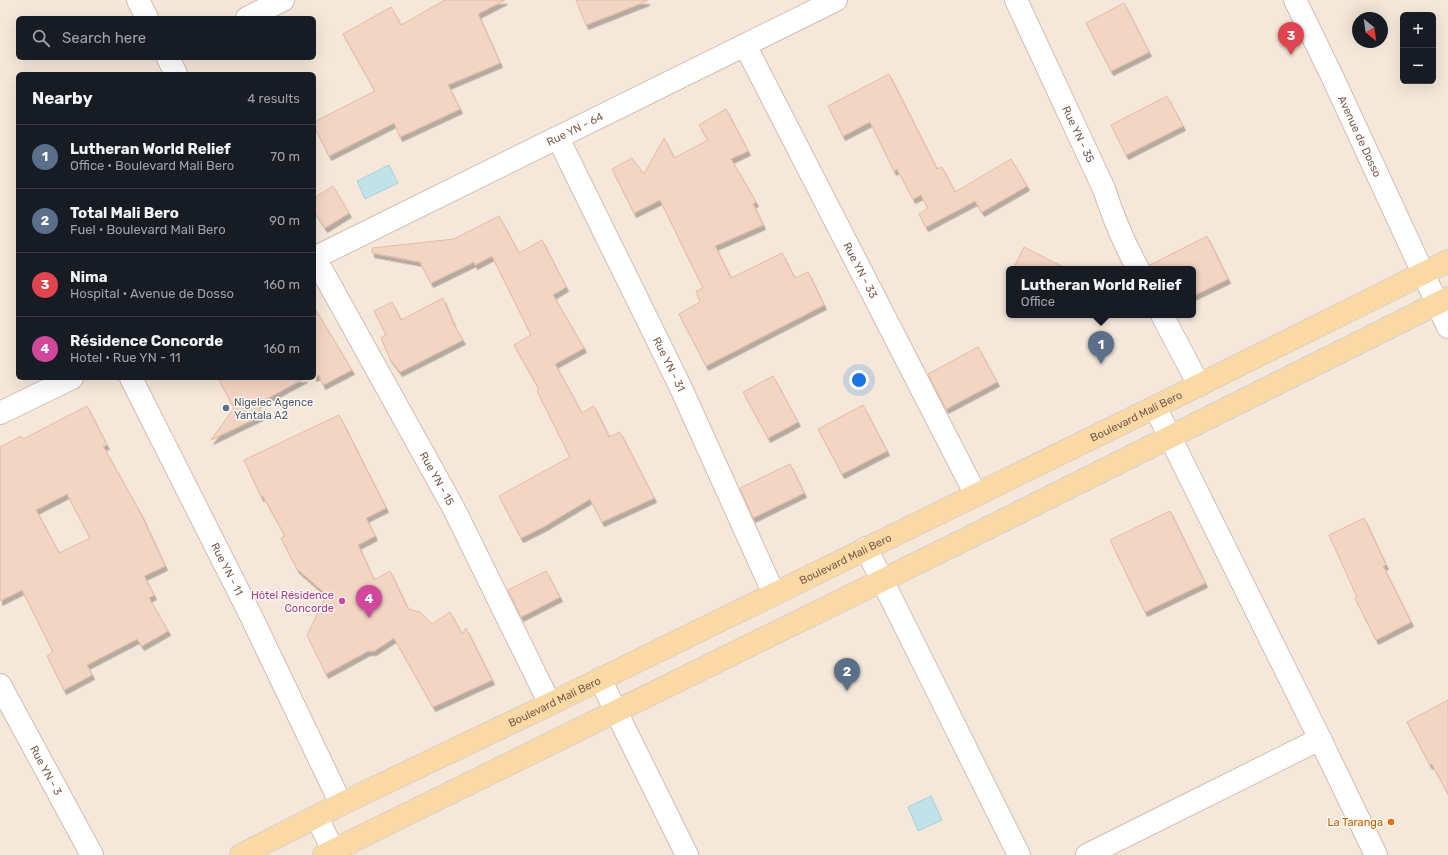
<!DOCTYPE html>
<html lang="en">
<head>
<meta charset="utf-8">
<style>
	:root { --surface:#171b24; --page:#20242c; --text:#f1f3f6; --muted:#9ea1a6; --line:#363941; --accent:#0b8043 }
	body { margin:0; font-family:Rubik,sans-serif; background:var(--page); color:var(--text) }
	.controls { position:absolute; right:12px; top:12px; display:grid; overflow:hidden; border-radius:6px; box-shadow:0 4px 16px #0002 }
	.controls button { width:36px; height:36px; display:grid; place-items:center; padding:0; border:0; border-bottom:1px solid var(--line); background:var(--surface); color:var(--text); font:20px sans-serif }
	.compass { position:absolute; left:1352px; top:12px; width:36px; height:36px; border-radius:50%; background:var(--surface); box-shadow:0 4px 16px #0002; rotate:151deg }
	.you { position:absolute; left:859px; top:380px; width:14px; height:14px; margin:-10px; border:3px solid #fff; border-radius:50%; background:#1a73e8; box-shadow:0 0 0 6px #1a73e833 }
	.badge { display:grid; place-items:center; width:26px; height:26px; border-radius:50%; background:var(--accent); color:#fff; font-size:13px; font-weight:700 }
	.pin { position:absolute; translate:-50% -33px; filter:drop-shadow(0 1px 2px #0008) }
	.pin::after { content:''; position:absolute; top:21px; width:14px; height:12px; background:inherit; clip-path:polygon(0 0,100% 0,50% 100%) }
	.popup { position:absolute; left:1006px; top:266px; width:190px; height:52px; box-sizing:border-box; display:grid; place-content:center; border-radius:6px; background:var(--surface); filter:drop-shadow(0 1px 3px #0005); font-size:13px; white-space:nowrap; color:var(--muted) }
	.popup b { font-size:15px; color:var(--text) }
	.popup::after { content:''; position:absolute; left:50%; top:100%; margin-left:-8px; border:8px solid transparent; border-top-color:var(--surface) }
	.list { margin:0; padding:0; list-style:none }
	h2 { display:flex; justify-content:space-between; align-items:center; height:52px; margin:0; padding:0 16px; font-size:17px }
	h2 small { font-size:13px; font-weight:400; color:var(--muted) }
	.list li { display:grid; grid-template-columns:26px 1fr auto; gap:12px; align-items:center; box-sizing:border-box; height:64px; padding:0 16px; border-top:1px solid var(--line) }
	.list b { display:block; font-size:15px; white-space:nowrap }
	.list p { margin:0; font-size:13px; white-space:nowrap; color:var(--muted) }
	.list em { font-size:13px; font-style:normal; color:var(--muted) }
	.icon { flex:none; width:22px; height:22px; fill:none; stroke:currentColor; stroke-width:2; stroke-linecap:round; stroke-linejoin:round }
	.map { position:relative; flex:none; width:1448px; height:855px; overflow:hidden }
	.search { position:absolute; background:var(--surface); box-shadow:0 4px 16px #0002; left:16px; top:16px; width:300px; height:44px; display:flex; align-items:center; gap:10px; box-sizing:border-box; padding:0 14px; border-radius:6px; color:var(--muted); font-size:15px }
	.panel { position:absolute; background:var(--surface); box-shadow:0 4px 16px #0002; left:16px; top:72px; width:300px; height:308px; border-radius:6px }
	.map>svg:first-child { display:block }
</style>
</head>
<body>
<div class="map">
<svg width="1448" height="855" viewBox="0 0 1448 855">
	<defs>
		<filter id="shadow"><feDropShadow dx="2.5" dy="4.5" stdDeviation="0" flood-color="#0004"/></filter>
	</defs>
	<rect width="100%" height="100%" fill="#fdf6ec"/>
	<!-- residential -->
	<path fill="#f5e8da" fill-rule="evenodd" d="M0 0H1448V855H0ZM1403 15H1433V81H1403ZM18 18H314V58H18ZM1358 18H1382V42H1358ZM18 74H314V378H18ZM1009 269H1193V315H1009Z"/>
	<!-- water -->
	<g fill="#bfe3e8" stroke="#a5d3da">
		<path d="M389 165 398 183 365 199 357 181Z"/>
		<path d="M931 796 942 820 918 831 908 807Z"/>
	</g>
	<!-- building -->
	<g fill="#f3d5c3" stroke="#e6bba3" fill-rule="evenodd" filter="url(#shadow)">
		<path d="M445 0H505L478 14 500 63 448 85 460 109 400 137 394 123 329 156 314 126V122L375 91 343 34 391 7 401 25Z"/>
		<path d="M576 0H647V1L586 25Z"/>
		<path d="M1124 3 1149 52 1111 71 1086 23Z"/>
		<path d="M889 74 937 169 942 167 955 192 1011 159 1027 186 982 212 975 201 926 227 919 214 928 208 921 195 913 199 897 169 894 171 870 122 843 136 828 106Z"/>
		<path d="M1167 96 1183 126 1126 155 1111 125Z"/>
		<path d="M726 109 748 151 731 159 756 202 753 204 763 225 715 246 731 278 782 253 795 278 808 272 824 305 706 366 679 314 700 302 696 291 703 288 660 200 634 213 612 169 632 158 644 174 664 138 674 158 708 140 699 125Z"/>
		<path d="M333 186 349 213 325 228 314 211V198Z"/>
		<path d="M499 216 519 253 542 240 566 287 553 295 584 348 555 364 582 413 594 406 609 437 620 432 654 498 602 522 590 499 545 526 521 538 499 496 570 457 537 391 539 389 514 345 531 335 492 256 475 265 474 262 431 283 420 262 372 253V248L454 239Z"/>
		<path d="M1207 236 1228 279 1193 296V269H1150V265Z"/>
		<path d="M1024 247 1067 269H1013Z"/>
		<path d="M443 298 454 325 463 340 400 372 390 359 381 338 386 335 374 311 392 302 401 320Z"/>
		<path d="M314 307 352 370 323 385 319 375 314 377Z"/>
		<path d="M978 347 997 382 946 409 928 374Z"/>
		<path d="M773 376 798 422 768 438 743 392Z"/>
		<path d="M218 378H305L257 404 263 415 211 440 234 408Z"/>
		<path d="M863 405 887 451 842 474 818 429Z"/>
		<path d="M87 406 107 445 103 446 141 514 165 566 144 576 154 595 149 598 168 631 142 646 137 639 87 665 92 675 64 690 47 656 53 652 22 590 0 601V447L21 436 23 439ZM67 494 90 538 59 553 36 510Z"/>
		<path d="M339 415 386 508 366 518 375 536 358 545 374 580 390 571 408 609 420 612 432 624 450 612 462 634 466 628 492 680 433 707 394 638 374 651H368L326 674 307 635 327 595 297 569 281 538 285 536 263 496 261 497 244 460Z"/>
		<path d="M790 464 804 493 753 518 740 488Z"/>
		<path d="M1170 511 1205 583 1145 612 1110 540Z"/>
		<path d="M1364 518 1386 565 1383 566 1411 622 1376 640 1355 598 1357 597 1329 535Z"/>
		<path d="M546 571 560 597 521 617 508 590Z"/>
		<path d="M1448 700V794L1432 764 1430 765 1407 722Z"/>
	</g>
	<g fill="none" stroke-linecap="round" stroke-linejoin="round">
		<!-- minor casing -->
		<g stroke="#d1beb0" stroke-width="24">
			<g id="minor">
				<path d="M138 0 147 18"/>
				<path id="s1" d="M1016 0 1104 189C1113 217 1124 243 1138 269"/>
				<path id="s2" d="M1295 0 1331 74 1448 327"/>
				<path d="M247 18 283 0"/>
				<path id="s3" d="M745 45 976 495"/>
				<path d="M168 58 176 74"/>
				<path id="s4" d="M558 138 680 386 774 594"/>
				<path id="s5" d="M314 258 836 0"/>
				<path id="s6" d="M315 258 453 507 550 704"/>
				<path d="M1162 315 1199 385"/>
				<path id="s7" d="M131 378 250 614 341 804"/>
				<path d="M1155 407 1320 739 1376 855"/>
				<path d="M0 413 72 378"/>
				<path d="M866 548 1019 855"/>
				<path d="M600 679 687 855"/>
				<path id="s8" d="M0 685 92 855"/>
				<path d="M317 817 335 855"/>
				<path d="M1087 855 1320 739"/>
			</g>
		</g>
		<!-- major casing -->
		<g stroke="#dad1cd" stroke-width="24">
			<g id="major">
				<path id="s9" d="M241 855 341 804 550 704 1155 407 1448 261"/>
				<path d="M324 855 962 541 1448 298"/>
			</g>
		</g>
		<!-- minor -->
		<use href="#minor" stroke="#fff" stroke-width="22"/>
		<!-- major -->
		<use href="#major" stroke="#fbd9a5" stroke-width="22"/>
	</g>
	<!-- markers -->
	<circle fill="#5c6f8a" stroke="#fffaf3" stroke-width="1.5" cx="226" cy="408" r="4"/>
	<circle fill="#d1479c" stroke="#fffaf3" stroke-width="1.5" cx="342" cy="601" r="4"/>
	<circle fill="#e8710a" stroke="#fffaf3" stroke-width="1.5" cx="1391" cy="822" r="4"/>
	<g text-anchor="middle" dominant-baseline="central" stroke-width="3" stroke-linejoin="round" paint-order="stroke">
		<!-- street labels -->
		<g font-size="11" fill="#7a5c4d" stroke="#fffaf3">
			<text stroke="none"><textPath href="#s5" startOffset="291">Rue YN - 64</textPath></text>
			<text stroke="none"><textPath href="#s1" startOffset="148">Rue YN - 35</textPath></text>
			<text stroke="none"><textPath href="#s2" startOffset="151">Avenue de Dosso</textPath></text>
			<text stroke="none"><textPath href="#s3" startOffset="253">Rue YN - 33</textPath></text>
			<text stroke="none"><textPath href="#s4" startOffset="252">Rue YN - 31</textPath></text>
			<text stroke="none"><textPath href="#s9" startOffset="997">Boulevard Mali Bero</textPath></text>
			<text stroke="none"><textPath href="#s6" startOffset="252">Rue YN - 15</textPath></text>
			<text stroke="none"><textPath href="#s9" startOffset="673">Boulevard Mali Bero</textPath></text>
			<text stroke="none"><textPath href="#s7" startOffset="214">Rue YN - 11</textPath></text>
			<text stroke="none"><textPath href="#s9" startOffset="349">Boulevard Mali Bero</textPath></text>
			<text stroke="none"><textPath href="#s8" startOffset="97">Rue YN - 3</textPath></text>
		</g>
		<!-- service labels -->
		<g font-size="11" fill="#4e5e75" stroke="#fffaf3" text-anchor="start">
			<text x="234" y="402">Nigelec Agence<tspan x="234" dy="13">Yantala A2</tspan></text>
		</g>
		<!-- hotel labels -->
		<g font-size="11" fill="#b23c85" stroke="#fffaf3" text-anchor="end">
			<text x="334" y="595">Hôtel Résidence<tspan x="334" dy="13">Concorde</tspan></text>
		</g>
		<!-- food labels -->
		<g font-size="11" fill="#c56008" stroke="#fffaf3" text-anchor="end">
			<text x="1383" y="822">La Taranga</text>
		</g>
	</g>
</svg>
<div class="controls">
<button>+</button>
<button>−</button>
</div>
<svg class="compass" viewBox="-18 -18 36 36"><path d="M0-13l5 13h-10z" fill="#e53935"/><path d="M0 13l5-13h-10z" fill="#9ea1a6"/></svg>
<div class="you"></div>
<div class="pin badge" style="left:1101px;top:364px;background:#5c6f8a">1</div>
<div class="popup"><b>Lutheran World Relief</b>Office</div>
<div class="pin badge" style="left:847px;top:691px;background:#5c6f8a">2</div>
<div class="pin badge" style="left:1291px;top:55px;background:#e0444e">3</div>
<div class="pin badge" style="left:369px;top:618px;background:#d1479c">4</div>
<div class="search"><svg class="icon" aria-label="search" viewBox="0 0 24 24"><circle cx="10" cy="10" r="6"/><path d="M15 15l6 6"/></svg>Search here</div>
<section class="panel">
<h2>Nearby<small>4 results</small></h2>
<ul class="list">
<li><span class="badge" style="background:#5c6f8a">1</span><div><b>Lutheran World Relief</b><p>Office · Boulevard Mali Bero</p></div><em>70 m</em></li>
<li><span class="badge" style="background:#5c6f8a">2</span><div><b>Total Mali Bero</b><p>Fuel · Boulevard Mali Bero</p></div><em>90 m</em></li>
<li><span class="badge" style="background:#e0444e">3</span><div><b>Nima</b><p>Hospital · Avenue de Dosso</p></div><em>160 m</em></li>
<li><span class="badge" style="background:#d1479c">4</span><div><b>Résidence Concorde</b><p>Hotel · Rue YN - 11</p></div><em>160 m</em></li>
</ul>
</section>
</div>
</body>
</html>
